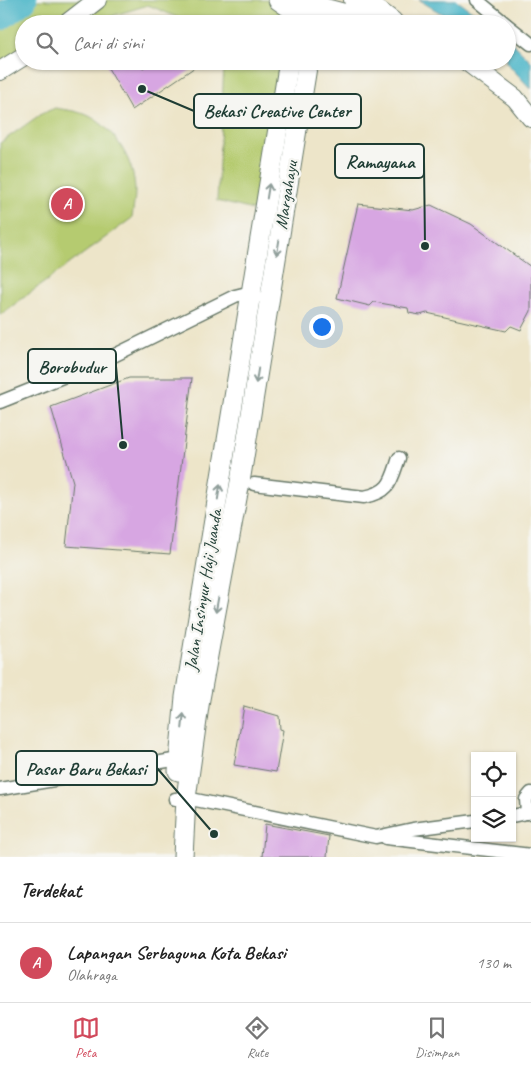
<!DOCTYPE html>
<html lang="id">
<head>
<meta charset="utf-8">
<style>
	:root { --surface:#fff; --page:#f2f2f2; --text:#222; --muted:#767676; --line:#e0e0e0; --accent:#d1495b }
	body { margin:0; font-family:Caveat,sans-serif; background:var(--page); color:var(--text) }
	.controls { position:absolute; right:15px; bottom:15px; display:grid; overflow:hidden; border-radius:0px; box-shadow:0 1px 4px #0004 }
	.controls button { width:45px; height:45px; display:grid; place-items:center; padding:0; border:0; border-bottom:1px solid var(--line); background:var(--surface); color:var(--text); font:25px sans-serif }
	.you { position:absolute; left:321px; top:326px; width:18px; height:18px; margin:-12px; border:4px solid #fff; border-radius:50%; background:#1a73e8; box-shadow:0 0 0 8px #1a73e833 }
	.badge { display:grid; place-items:center; width:32px; height:32px; border-radius:50%; background:var(--accent); color:#fff; font-size:16px; font-weight:700 }
	.pin { position:absolute; translate:-50% -50%; border:2px solid #fff; box-shadow:0 1px 5px #0006 }
	.list { margin:0; padding:0; list-style:none }
	h2 { display:flex; justify-content:space-between; align-items:center; height:65px; margin:0; padding:0 20px; font-size:21px }
	h2 small { font-size:16px; font-weight:400; color:var(--muted) }
	.list li { display:grid; grid-template-columns:32px 1fr auto; gap:15px; align-items:center; box-sizing:border-box; height:80px; padding:0 20px; border-top:1px solid var(--line) }
	.list b { display:block; font-size:19px; white-space:nowrap }
	.list p { margin:0; font-size:16px; white-space:nowrap; color:var(--muted) }
	.list em { font-size:16px; font-style:normal; color:var(--muted) }
	.icon { flex:none; width:28px; height:28px; fill:none; stroke:currentColor; stroke-width:2; stroke-linecap:round; stroke-linejoin:round }
	.map { position:relative; flex:none; width:531px; height:857px; overflow:hidden }
	.search { position:absolute; background:var(--surface); box-shadow:0 1px 4px #0004; left:15px; right:15px; top:15px; height:55px; display:flex; align-items:center; gap:12px; box-sizing:border-box; padding:0 18px; border-radius:28px; color:var(--muted); font-size:19px }
	.sheet { height:145px; background:var(--surface) }
	nav { display:flex; justify-content:space-around; align-items:center; box-sizing:border-box; height:70px; border-top:1px solid var(--line); background:var(--surface); font-size:14px; color:var(--muted) }
	nav a { display:grid; justify-items:center; gap:2px }
	nav .on { color:var(--accent) }
	.map>svg:first-child { display:block }
</style>
</head>
<body>
<div class="map">
<svg width="531" height="857" viewBox="0 0 531 857">
	<rect width="100%" height="100%" fill="#f6f6f2"/>
	<filter id="ink" filterUnits="userSpaceOnUse"><feTurbulence type="fractalNoise" baseFrequency=".02" numOctaves="2"/><feDisplacementMap in="SourceGraphic" scale="10" xChannelSelector="R" yChannelSelector="G"/><feConvolveMatrix kernelMatrix="1 2 1 2 8 2 1 2 1" color-interpolation-filters="sRGB"/></filter>
	<filter id="wash" filterUnits="userSpaceOnUse"><feTurbulence type="fractalNoise" baseFrequency=".0096" numOctaves="4" result="noise"/><feDisplacementMap in="SourceGraphic" scale="20" xChannelSelector="R" yChannelSelector="G"/><feGaussianBlur stdDeviation="1.12" result="paint"/><feColorMatrix in="noise" values="0 0 0 0 0 0 0 0 0 0 0 0 0 0 0 0 0 1.4 0 .05"/><feComposite in="paint" operator="in"/></filter>
	<g filter="url(#wash)">
		<rect width="100%" height="100%" fill="#ede5c9"/>
		<!-- green -->
		<g fill="#b5cb70" stroke="#6a8452">
			<path d="M0 0H289L299 24H193L148 5 115 15 98 24H24V56L0 71Z"/>
			<path d="M220 61H289L265 213 217 201 224 66Z"/>
			<path d="M55 108C66 110 79 111 89 116 115 129 135 162 135 191 135 200 133 209 132 218L0 315V143L41 114Z"/>
		</g>
		<!-- water -->
		<g fill="#4ab5c8" stroke="#34797e">
			<path d="M419 0H456L491 24H459Z"/>
			<path d="M507 37 531 61V89L505 61H507Z"/>
		</g>
		<g fill="none" stroke-linecap="round" stroke-linejoin="round">
			<!-- river -->
			<path stroke="#4ab5c8" stroke-width="26" d="M0 18 24 0"/>
		</g>
		<g id="blocks">
			<!-- building -->
			<g fill="#d7a6e2">
				<path d="M104 61H139L143 68 154 61H204L132 110Z"/>
				<path d="M358 204 413 210 431 205 471 224 531 267V311L521 330 511 326 506 331 427 313 420 315 409 313 408 308 374 302 370 306 337 298Z"/>
				<path d="M129 378H192L170 554 66 546 73 482 51 407Z"/>
				<path d="M244 706 279 716 280 729 283 730 276 772 234 765Z"/>
				<path d="M265 824 329 836 327 857H262Z"/>
			</g>
		</g>
	</g>
	<g filter="url(#ink)">
		<use href="#blocks" fill-opacity="0" stroke="#677868" stroke-width="1"/>
		<g fill="none" stroke-linecap="round" stroke-linejoin="round">
			<!-- street casing -->
			<g stroke="#677868" stroke-width="15">
				<g id="street">
					<path d="M477 0 506 24"/>
					<path d="M507 25 531 44"/>
					<path d="M0 402 105 360 235 296 243 294 257 297"/>
					<path d="M254 484 364 497C391 492 391 481 399 458"/>
					<path d="M0 789 179 759"/>
					<path d="M175 799 186 798 376 837 413 829 475 821"/>
					<path d="M527 813 526 799 531 793"/>
					<path d="M512 816 531 812"/>
					<path d="M386 838 531 855"/>
				</g>
			</g>
			<!-- secondary casing -->
			<g stroke="#677868" stroke-width="20">
				<g id="secondary">
					<path d="M295 0 371 20 389 19"/>
					<path d="M353 0 373 6 393 21"/>
					<path d="M66 24 97 0"/>
					<path d="M466 61 515 98 531 118"/>
					<path d="M0 71 24 56"/>
				</g>
			</g>
			<!-- primary casing -->
			<g stroke="#677868" stroke-width="21">
				<g id="primary">
					<path d="M278 0 301 16"/>
					<path d="M314 24 318 0"/>
					<path d="M178 771 185 697 289 61"/>
					<path d="M183 857 186 798 200 699 240 482 308 61"/>
				</g>
			</g>
			<!-- street -->
			<use href="#street" stroke="#fff" stroke-width="12"/>
			<!-- secondary -->
			<use href="#secondary" stroke="#fff" stroke-width="18"/>
			<!-- primary -->
			<use href="#primary" stroke="#fff" stroke-width="19"/>
		</g>
		<!-- one-way arrows -->
		<defs><path id="oneway-shaft" d="M-6 0H5M1.5-3L5.5 0L1.5 3" fill="none" stroke-width="1.6" stroke-linecap="round" stroke-linejoin="round" transform="scale(1.25)"/></defs>
		<g stroke="#8f9e9a">
			<use href="#oneway-shaft" transform="translate(268 191) rotate(-81)"/>
			<use href="#oneway-shaft" transform="translate(278 248) rotate(99)"/>
			<use href="#oneway-shaft" transform="translate(257 376) rotate(99)"/>
			<use href="#oneway-shaft" transform="translate(219 492) rotate(-81)"/>
			<use href="#oneway-shaft" transform="translate(217 605) rotate(100)"/>
			<use href="#oneway-shaft" transform="translate(183 721) rotate(-84)"/>
		</g>
	</g>
	<g text-anchor="middle" dominant-baseline="central" stroke-width="5" stroke-linejoin="round" paint-order="stroke">
		<!-- street labels -->
		<g font-size="18" fill="#1f3d34" stroke="#f6f6f2">
			<text transform="translate(286 195) rotate(-81)">Margahayu</text>
			<text transform="translate(203 590) rotate(-81)">Jalan Insinyur Haji Juanda</text>
		</g>
	</g>
	<!-- callouts -->
	<path fill="none" stroke="#1f3d34" stroke-width="2" d="M142 89L194 111M425 246L424 161M123 445L116 366M214 834L157 768"/>
	<g fill="#1f3d34" stroke="#f6f6f2" stroke-width="2">
		<circle cx="142" cy="89" r="5"/>
		<circle cx="425" cy="246" r="5"/>
		<circle cx="123" cy="445" r="5"/>
		<circle cx="214" cy="834" r="5"/>
	</g>
	<g fill="#f6f6f2" stroke="#1f3d34" stroke-width="2">
		<rect x="194" y="94" width="167" height="34" rx="5"/>
		<rect x="335" y="144" width="89" height="34" rx="5"/>
		<rect x="28" y="349" width="88" height="34" rx="5"/>
		<rect x="16" y="751" width="141" height="34" rx="5"/>
	</g>
	<g font-size="19" text-anchor="middle" font-weight="bold" fill="#1f3d34">
		<text x="277" y="117">Bekasi Creative Center</text>
		<text x="380" y="168">Ramayana</text>
		<text x="72" y="373">Borobudur</text>
		<text x="86" y="775">Pasar Baru Bekasi</text>
	</g>
</svg>
<div class="controls">
<button><svg class="icon" aria-label="locate" viewBox="0 0 24 24"><circle cx="12" cy="12" r="6"/><path d="M12 2v4M12 18v4M2 12h4M18 12h4"/></svg></button>
<button><svg class="icon" aria-label="layers" viewBox="0 0 24 24"><path d="M12 4l9 5-9 5-9-5zM3 14l9 5 9-5"/></svg></button>
</div>
<div class="you"></div>
<div class="pin badge" style="left:67px;top:204px">A</div>
<div class="search"><svg class="icon" aria-label="search" viewBox="0 0 24 24"><circle cx="10" cy="10" r="6"/><path d="M15 15l6 6"/></svg>Cari di sini</div>
</div>
<section class="sheet">
<h2>Terdekat<small></small></h2>
<ul class="list">
<li><span class="badge">A</span><div><b>Lapangan Serbaguna Kota Bekasi</b><p>Olahraga</p></div><em>130 m</em></li>
</ul>
</section>
<nav>
<a class="on"><svg class="icon" aria-label="map" viewBox="0 0 24 24"><path d="M3 6l6-2 6 2 6-2v14l-6 2-6-2-6 2zM9 4v14M15 6v14"/></svg>Peta</a>
<a><svg class="icon" aria-label="directions" viewBox="0 0 24 24"><path d="M12 3l9 9-9 9-9-9zM9 14v-3h6M13 9l2 2-2 2"/></svg>Rute</a>
<a><svg class="icon" aria-label="saved" viewBox="0 0 24 24"><path d="M7 4h10v16l-5-4-5 4z"/></svg>Disimpan</a>
</nav>
</body>
</html>
